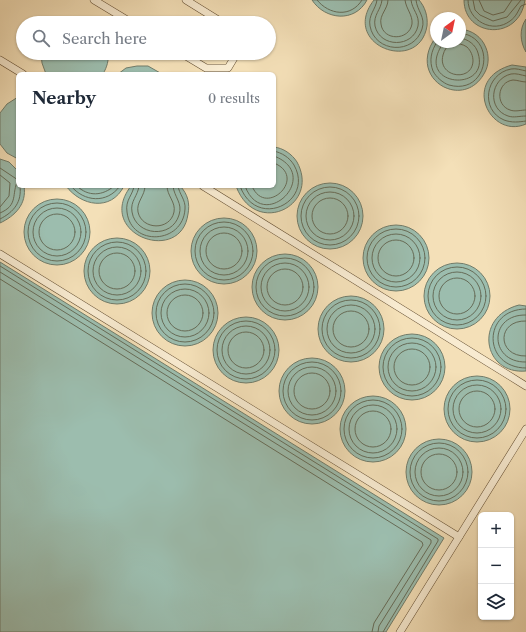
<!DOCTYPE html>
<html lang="en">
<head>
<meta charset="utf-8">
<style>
	:root { --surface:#fff; --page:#f6f6f7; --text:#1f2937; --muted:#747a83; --line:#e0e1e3 }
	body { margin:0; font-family:"Libre Caslon Text",serif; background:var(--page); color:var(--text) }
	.controls { position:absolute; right:12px; bottom:12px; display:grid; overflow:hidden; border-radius:6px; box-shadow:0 1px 3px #0004 }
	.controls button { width:36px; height:36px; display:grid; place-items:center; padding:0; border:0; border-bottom:1px solid var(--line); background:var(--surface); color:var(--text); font:20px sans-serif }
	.compass { position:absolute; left:430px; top:12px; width:36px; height:36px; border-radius:50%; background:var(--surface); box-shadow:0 1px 3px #0004; rotate:33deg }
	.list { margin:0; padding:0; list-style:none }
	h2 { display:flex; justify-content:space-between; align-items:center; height:52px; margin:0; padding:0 16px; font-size:17px }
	h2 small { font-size:13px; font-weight:400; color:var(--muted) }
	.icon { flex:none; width:22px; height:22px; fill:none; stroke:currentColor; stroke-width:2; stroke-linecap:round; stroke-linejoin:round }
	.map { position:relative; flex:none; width:526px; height:632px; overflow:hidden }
	.search { position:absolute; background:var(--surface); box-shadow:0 1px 3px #0004; left:16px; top:16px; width:260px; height:44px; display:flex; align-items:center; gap:10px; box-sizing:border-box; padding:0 14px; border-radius:22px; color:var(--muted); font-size:15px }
	.panel { position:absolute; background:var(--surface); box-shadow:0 1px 3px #0004; left:16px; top:72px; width:260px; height:116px; border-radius:6px }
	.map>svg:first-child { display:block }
</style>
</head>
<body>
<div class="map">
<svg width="526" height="632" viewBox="0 0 526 632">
	<rect width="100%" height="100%" fill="#f4e0b8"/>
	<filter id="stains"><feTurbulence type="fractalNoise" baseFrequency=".005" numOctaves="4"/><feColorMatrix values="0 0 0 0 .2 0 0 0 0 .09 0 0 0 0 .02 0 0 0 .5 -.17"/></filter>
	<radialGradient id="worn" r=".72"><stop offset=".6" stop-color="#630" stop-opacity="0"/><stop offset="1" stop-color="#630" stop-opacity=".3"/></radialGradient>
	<!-- water -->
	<g fill="#9cbdae" stroke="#717c6a">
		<path d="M312 0H367C355 23 325 20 312 0Z"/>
		<path d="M374 0H419C425 7 428 16 427 26 419 75 339 45 374 0Z"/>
		<path d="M464 0H525C519 42 464 37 464 0Z"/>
		<path d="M526 19V52C520 42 519 29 526 19Z"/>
		<path d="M460 29C472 30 482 37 486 48 489 55 489 65 485 72 464 113 405 78 436 37V42H460Z"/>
		<path d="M41 53H108C109 60 107 67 103 74H46L42 63Z"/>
		<path d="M512 65 526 67V124C490 140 460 79 512 65Z"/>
		<path d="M137 66H148L162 74H118L126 68Z"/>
		<path d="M18 97V159L7 153 0 144V113L7 104Z"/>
		<path d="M274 147C283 148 292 154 297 162 321 206 255 238 236 186H274Z"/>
		<path d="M0 159 9 162 17 170 18 186H24C27 204 15 216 0 223Z"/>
		<circle cx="330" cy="216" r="33"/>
		<path d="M66 186H124C111 212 81 206 66 186Z"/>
		<path d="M131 186H180C188 194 190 204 188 214 181 266 94 234 131 186Z"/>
		<circle cx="57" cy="232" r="33"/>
		<circle cx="224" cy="251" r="33"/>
		<circle cx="396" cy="258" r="33"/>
		<circle cx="117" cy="271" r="33"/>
		<circle cx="285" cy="287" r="33"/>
		<path d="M0 262 444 538 386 632H0Z"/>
		<circle cx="457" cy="296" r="33"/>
		<circle cx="185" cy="313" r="33"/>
		<circle cx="351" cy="329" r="33"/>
		<path d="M519 305 526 306V371C483 375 473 317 519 305Z"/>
		<circle cx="246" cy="350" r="33"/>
		<circle cx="412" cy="367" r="33"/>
		<circle cx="312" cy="391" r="33"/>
		<circle cx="477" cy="409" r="33"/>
		<circle cx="373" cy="429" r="33"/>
		<circle cx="439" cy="472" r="33"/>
	</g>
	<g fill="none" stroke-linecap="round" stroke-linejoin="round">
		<!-- shore -->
		<g stroke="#666c58" stroke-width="1">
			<path d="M317 0C329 15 351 18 362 0"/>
			<path d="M377 0C376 9 368 15 370 26 375 53 414 55 422 29 426 17 417 11 416 0"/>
			<path d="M382 0C381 10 373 15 375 26 380 48 413 48 418 26 420 15 412 10 411 0"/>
			<path d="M388 0C388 9 379 15 381 24 383 41 409 41 412 24 413 15 406 9 405 0"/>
			<path d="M468 0C468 21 493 34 510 21 516 17 518 11 521 6L526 4"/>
			<path d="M473 0 475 10 480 15 493 21 507 17 521 0"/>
			<path d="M479 0 484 11 493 15 504 12 512 0"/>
			<path d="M437 42C431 51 429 61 433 71 436 77 443 83 449 85 488 96 498 37 460 33"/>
			<path d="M444 42C411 87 491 94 478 53 476 45 468 39 460 38"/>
			<path d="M450 42C448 46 444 50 443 55 437 77 472 83 473 61 473 56 471 51 467 47 463 44 458 44 453 42"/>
			<path d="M526 71C521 70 516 68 511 69 485 74 480 110 504 120 512 123 519 122 526 121"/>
			<path d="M526 76C521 75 516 73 511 74 490 79 487 109 508 116 514 118 519 116 526 116"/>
			<path d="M526 82C522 82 517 80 513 80 497 82 495 105 510 110 515 112 521 110 526 110"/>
			<path d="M0 168 18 180C11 194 19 205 0 213"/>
			<path d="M0 175 10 183 9 196 0 207"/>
			<path d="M71 186C84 202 107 204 120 186"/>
			<path d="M77 186C88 197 103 196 114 186"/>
			<path d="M134 186C133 195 125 200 127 212 131 247 183 244 185 209 186 200 179 194 178 186"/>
			<path d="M139 186C138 196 130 201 132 212 136 236 172 239 179 215 183 203 174 197 173 186"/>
			<path d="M145 186C145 196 136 202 138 212 142 230 170 231 174 212 176 202 167 196 167 186"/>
			<path d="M240 186C256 231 315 202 294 165 289 157 282 153 274 151"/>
			<path d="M245 186C263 235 324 175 274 156"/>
			<path d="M252 186C265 219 309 177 274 163"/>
			<circle cx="330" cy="216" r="29"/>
			<circle cx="330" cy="216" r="24"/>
			<circle cx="330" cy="216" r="18"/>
			<circle cx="57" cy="232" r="29"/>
			<circle cx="57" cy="232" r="24"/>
			<circle cx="57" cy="232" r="18"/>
			<path d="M0 219C14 212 22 202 20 186"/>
			<circle cx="224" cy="251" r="29"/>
			<circle cx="224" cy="251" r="24"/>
			<circle cx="396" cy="258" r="29"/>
			<circle cx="224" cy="251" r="18"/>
			<circle cx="396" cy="258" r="24"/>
			<circle cx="396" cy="258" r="18"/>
			<circle cx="117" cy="271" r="29"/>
			<circle cx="117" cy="271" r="24"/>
			<circle cx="117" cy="271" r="18"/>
			<circle cx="285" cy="287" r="29"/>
			<circle cx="285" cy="287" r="24"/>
			<path d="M0 266 438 539V541L383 632"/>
			<circle cx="457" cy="296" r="29"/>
			<circle cx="285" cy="287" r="18"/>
			<circle cx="457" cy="296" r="24"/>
			<path d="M0 272 431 540V543L379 626 378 632"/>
			<circle cx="457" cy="296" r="18"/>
			<path d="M0 279 422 542 423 545 374 623 372 632"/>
			<circle cx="185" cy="313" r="29"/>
			<circle cx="185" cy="313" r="24"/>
			<circle cx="185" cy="313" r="18"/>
			<circle cx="351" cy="329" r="29"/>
			<circle cx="351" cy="329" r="24"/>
			<path d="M526 309C482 309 482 368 526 368"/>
			<circle cx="351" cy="329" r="18"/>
			<path d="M526 315C488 314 489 363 526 362"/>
			<circle cx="246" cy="350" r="29"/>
			<path d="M526 321C496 320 497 357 526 356"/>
			<circle cx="246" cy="350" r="24"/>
			<circle cx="246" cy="350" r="18"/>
			<circle cx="412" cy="367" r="29"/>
			<circle cx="412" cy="367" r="24"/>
			<circle cx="412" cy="367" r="18"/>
			<circle cx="312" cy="391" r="29"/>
			<circle cx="312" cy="391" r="24"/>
			<circle cx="312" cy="391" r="18"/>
			<circle cx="477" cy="409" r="29"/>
			<circle cx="477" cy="409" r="24"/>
			<circle cx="477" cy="409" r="18"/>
			<circle cx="373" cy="429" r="29"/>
			<circle cx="373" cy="429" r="24"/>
			<circle cx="373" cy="429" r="18"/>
			<circle cx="439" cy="472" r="29"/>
			<circle cx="439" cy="472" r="24"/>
			<circle cx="439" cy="472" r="18"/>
		</g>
		<!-- service casing -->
		<g stroke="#624c30" stroke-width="8">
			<g id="service">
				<path d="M94 0 132 23"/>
				<path d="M186 0 223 23"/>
				<path d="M181 53 206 68H228L237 53"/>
				<path d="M0 60 23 74"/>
				<path d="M203 186 526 386"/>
				<path d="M0 254 459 537 526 429"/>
				<path d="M400 632 459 537"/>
			</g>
		</g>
		<!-- service -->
		<use href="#service" stroke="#f8ebd1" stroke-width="7"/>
	</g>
	<rect width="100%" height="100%" filter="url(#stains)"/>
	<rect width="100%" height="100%" fill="url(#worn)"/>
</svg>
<div class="controls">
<button>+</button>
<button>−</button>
<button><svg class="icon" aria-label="layers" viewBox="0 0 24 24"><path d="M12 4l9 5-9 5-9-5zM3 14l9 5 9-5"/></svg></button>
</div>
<svg class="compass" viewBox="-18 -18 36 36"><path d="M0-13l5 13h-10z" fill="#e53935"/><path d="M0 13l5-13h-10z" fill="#747a83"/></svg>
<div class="search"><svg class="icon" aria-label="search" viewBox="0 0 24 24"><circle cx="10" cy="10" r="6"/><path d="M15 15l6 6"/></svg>Search here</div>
<section class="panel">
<h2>Nearby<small>0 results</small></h2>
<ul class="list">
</ul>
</section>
</div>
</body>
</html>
